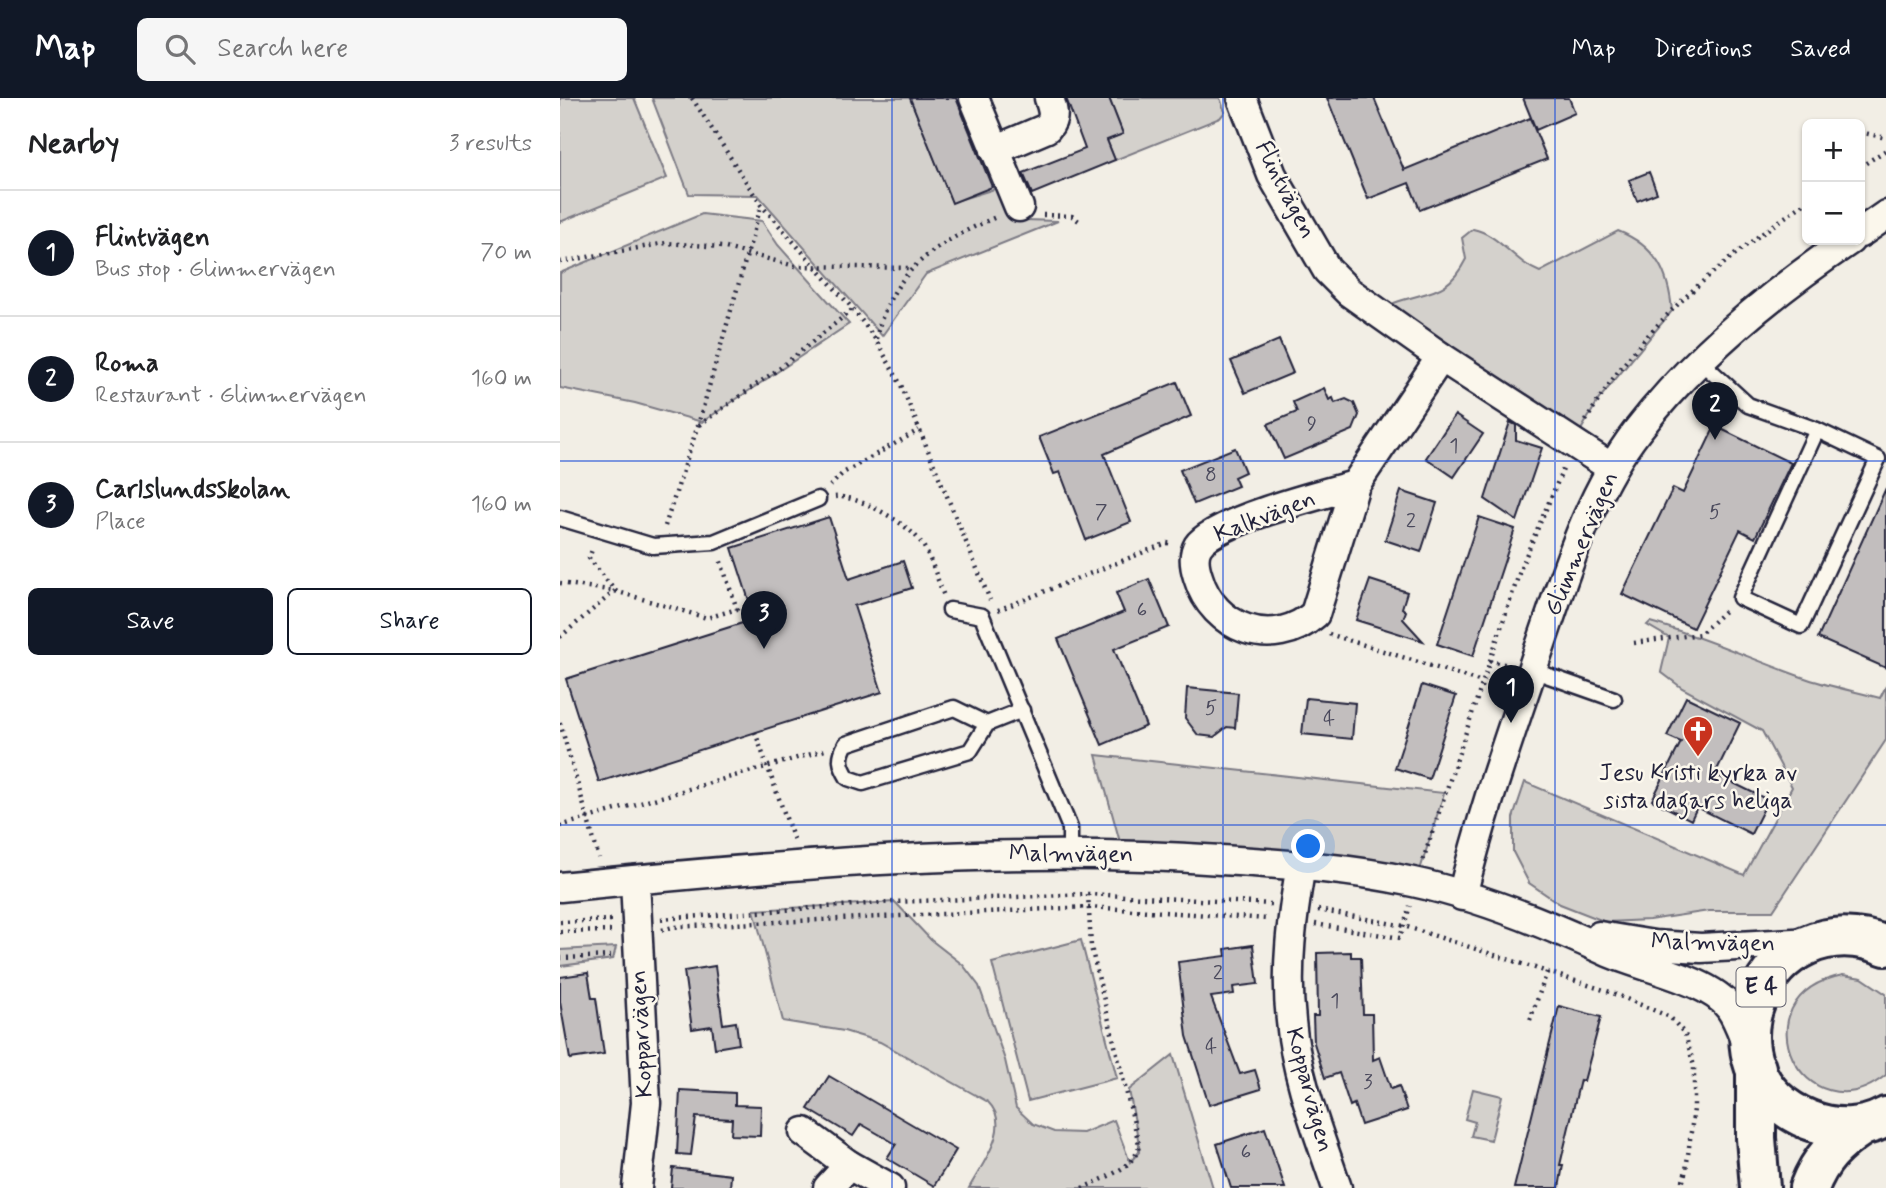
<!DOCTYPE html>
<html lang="en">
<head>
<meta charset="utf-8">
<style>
	:root { --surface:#fff; --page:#f6f6f6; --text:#202124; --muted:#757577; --line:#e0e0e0; --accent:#111827 }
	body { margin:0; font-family:Mynerve,sans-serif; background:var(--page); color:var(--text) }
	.controls { position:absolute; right:21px; top:21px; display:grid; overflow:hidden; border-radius:10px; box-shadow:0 2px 5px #0004 }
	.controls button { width:63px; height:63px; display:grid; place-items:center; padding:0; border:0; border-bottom:2px solid var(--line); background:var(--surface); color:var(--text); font:35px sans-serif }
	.you { position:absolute; left:749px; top:749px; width:24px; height:24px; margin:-18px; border:5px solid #fff; border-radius:50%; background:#1a73e8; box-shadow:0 0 0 10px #1a73e833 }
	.badge { display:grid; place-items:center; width:46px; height:46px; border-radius:50%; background:var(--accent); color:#fff; font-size:23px; font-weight:700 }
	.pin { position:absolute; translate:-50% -58px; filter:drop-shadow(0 2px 4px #0008) }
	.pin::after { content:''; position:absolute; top:37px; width:24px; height:21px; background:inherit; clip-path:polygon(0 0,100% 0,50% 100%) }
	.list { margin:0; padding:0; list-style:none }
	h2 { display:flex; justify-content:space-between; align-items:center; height:91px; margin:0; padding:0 28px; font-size:30px }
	h2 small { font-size:23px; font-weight:400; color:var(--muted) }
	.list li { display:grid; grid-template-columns:46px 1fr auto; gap:21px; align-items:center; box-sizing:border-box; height:126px; padding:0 28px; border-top:2px solid var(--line) }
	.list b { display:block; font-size:26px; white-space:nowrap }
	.list p { margin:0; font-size:23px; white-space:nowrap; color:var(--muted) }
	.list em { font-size:23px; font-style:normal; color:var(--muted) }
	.actions { display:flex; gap:14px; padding:21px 28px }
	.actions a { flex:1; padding:16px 0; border:2px solid var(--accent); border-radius:10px; text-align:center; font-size:24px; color:var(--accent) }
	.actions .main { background:var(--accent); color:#fff }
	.icon { flex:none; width:38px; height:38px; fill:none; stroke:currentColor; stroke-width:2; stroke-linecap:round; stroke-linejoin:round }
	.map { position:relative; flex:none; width:1326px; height:1090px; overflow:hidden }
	header { display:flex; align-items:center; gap:42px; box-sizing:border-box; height:98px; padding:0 35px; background:var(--accent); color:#fff }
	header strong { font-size:33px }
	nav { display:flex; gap:38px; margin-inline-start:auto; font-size:24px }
	.search { width:490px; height:63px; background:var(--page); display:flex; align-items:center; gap:18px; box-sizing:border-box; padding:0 24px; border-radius:10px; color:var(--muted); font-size:26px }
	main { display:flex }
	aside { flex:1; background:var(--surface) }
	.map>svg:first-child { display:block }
</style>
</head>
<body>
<header>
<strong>Map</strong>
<div class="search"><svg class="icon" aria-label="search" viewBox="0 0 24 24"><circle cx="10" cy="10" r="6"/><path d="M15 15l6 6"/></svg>Search here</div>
<nav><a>Map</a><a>Directions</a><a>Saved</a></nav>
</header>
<main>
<aside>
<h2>Nearby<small>3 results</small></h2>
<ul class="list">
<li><span class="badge">1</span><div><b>Flintvägen</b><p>Bus stop · Glimmervägen</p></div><em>70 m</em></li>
<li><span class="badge">2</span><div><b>Roma</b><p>Restaurant · Glimmervägen</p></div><em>160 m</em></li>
<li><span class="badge">3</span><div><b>Carlslundsskolan</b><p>Place</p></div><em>160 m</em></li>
</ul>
<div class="actions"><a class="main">Save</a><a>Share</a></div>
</aside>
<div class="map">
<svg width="1326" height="1090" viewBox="0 0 1326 1090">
	<rect width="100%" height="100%" fill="#f2eee5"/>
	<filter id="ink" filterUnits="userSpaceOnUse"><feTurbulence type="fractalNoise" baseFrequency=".0143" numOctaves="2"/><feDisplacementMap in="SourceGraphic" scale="14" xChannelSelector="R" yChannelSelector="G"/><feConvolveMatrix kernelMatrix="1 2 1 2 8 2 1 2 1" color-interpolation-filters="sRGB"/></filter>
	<g filter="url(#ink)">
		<!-- green -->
		<g fill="#d4d1cc" stroke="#7b7a84" stroke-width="2">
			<path d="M0 0H74L107 80 0 124Z"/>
			<path d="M92 0H350L392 104 441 89 454 118 465 122 498 123 366 176 322 238 198 97 129 96Z"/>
			<path d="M549 0H660L665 14 660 20 555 62 547 42 563 36Z"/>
			<path d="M142 116 202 123 218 147 289 226 142 324 75 305 0 290V175Z"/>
			<path d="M913 131C939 136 954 164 980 174L1058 133C1096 148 1109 175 1112 213L1039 301 1014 344 825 219 834 205C868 192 887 199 906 161L902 140Z"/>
			<path d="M1090 524C1142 538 1191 561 1242 579 1267 588 1294 593 1320 600L1326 588V642L1213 813H1149L1089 822 1046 824 1000 806 969 785 953 754V720L965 684 1184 777 1232 689 1202 633 1122 590 1101 574 1109 540 1087 527Z"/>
			<path d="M536 657 884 695 856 785 563 755Z"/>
			<path d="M335 804 371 842 403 867 419 888 445 962 456 1010 473 1026 494 1034 523 1035 554 1022 570 1064 579 1054V1046L569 992 613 957 653 1090H409C422 1066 453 1028 428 1004L320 944 284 933 223 923 194 812Z"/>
			<path d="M521 842 557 980 468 1003 432 865Z"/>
			<path d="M56 849 53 861 0 868V852Z"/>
			<path d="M1283 877 1302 880 1326 896V977C1244 1043 1173 899 1283 877Z"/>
			<path d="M913 991 942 998 931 1042 911 1038 915 1024 905 1021Z"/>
		</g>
		<!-- building -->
		<g fill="#c2bebe" stroke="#22223b" stroke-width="2">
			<path d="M350 0H396L432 89 392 105Z"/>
			<path d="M506 0H549L563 36 547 42 555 62 472 96 463 75 525 51Z"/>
			<path d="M767 0H814L844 72 970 20 987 61 860 112 849 85 808 101Z"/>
			<path d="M963 0H1009L1015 15 976 32Z"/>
			<path d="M1089 74 1097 95 1077 103 1069 82Z"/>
			<path d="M719 242 733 275 685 295 671 263Z"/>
			<path d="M617 284 631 318 544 356 571 424 526 442 500 374 494 376 479 339Z"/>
			<path d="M764 290 769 302 773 300 775 305 786 301 794 305 799 317 793 332 724 361 708 326 737 314 733 304Z"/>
			<path d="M895 317 923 336 894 379 866 360Z"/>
			<path d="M950 324 956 327V342L982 350 957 423 925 401Z"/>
			<path d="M1155 328 1231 365 1195 440 1180 432 1133 530 1062 496 1113 390 1123 395Z"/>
			<path d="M675 350 685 374 674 379 678 388 634 406 620 372Z"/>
			<path d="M1326 390V570L1258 540Z"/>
			<path d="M841 393 877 405 861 454 825 442Z"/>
			<path d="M269 419 289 481 343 463 352 490 294 508 322 594 39 684 6 581 195 521 172 450Z"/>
			<path d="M919 419 955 431 913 558 877 546Z"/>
			<path d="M589 481 609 529 554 551 586 628 542 647 498 541 564 514 556 495Z"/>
			<path d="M810 482 847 494 842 510 846 513 843 521 863 543 796 522Z"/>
			<path d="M862 587 896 598 869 681 835 670Z"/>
			<path d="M627 590 678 595 675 630 667 629 654 639 638 637 625 620Z"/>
			<path d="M1126 599 1180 625 1155 676 1208 702 1191 736 1137 709 1131 722 1092 702 1121 644 1107 638Z"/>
			<path d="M746 600 795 605 792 641 742 636Z"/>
			<path d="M693 847 698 886 673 889 674 896 651 899 680 976 695 972 701 991 649 1007 627 938 618 864 666 858 665 851Z"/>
			<path d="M791 854V859H801L803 916H812L813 962 820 959 831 991 839 988 847 1012 801 1027 794 1006 790 1008 779 975 765 980 754 945 753 918H758L757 855Z"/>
			<path d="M155 868 163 926 176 924 179 946 155 950 152 928 132 931 124 873Z"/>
			<path d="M28 875 32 900H36L44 956 10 961 0 904V879Z"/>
			<path d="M999 908 1041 919 1024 983 1020 982 1000 1067H1003L999 1090H954Z"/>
			<path d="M269 978 396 1052 374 1088 327 1060 336 1046 301 1026 293 1038 248 1011Z"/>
			<path d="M120 992 175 995V1007L201 1008 200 1038 171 1037 172 1021 136 1019 131 1057 117 1056Z"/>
			<path d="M705 1030 725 1090H671L657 1046Z"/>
			<path d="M113 1070 171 1077 170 1090H111Z"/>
		</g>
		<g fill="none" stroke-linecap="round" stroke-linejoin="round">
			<!-- lane casing -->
			<g stroke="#22223b" stroke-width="19">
				<g id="lane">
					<path d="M1141 264 1188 307 1257 332 1318 361 1241 528 1180 500 1257 332"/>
					<path d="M0 420 93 448 154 444 258 401"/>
					<path d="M390 512 422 518 510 730V757"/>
					<path d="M972 572 1054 601"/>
					<path d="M427 626 394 610 286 646C278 660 280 667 288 680L303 685 410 653 427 626 462 612"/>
				</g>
			</g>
			<!-- street casing -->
			<g stroke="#22223b" stroke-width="33">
				<g id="street">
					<path d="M414 0 459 109"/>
					<path d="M682 0 712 77 767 172 789 194 881 259 1052 370"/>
					<path d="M435 52 487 30C496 20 493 12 489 0"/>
					<path d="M1300 135 1326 117"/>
					<path d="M795 387C765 395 653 424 638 448 632 458 635 470 638 479 653 531 713 553 755 516L795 387 881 259"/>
					<path d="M741 767C732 819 725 870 731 923 736 980 759 1036 777 1090"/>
					<path d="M75 782 86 1005 77 1090"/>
					<path d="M0 789C220 767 440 747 661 762 725 766 789 770 853 784 919 798 985 825 1046 853 1080 869 1149 881 1170 910 1178 921 1183 937 1188 949"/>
					<path d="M902 798C922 715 949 640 976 560 1003 483 1027 398 1077 333 1136 257 1211 195 1290 142"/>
					<path d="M1039 838 1094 847 1141 850 1252 844"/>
					<path d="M244 1034 289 1067"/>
					<path d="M268 1090 289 1067 330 1090"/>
				</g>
			</g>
			<!-- highway casing -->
			<g stroke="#22223b" stroke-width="44">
				<g id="highway">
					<path d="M1326 848C1204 799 1131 974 1249 1022 1274 1032 1302 1032 1326 1019"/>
					<path d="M1196 970V1040L1200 1090"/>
					<path d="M1249 1090C1260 1061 1276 1045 1302 1028"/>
				</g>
			</g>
			<!-- path -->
			<g stroke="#22223b" stroke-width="4.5" stroke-dasharray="2 5" stroke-linecap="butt">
				<path d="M132 0 201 107 293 211 316 242 341 287 430 502"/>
				<path d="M1300 34 1326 40"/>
				<path d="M1300 69 1326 52"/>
				<path d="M483 117 512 118 519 123"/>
				<path d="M0 164 106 145 162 149 235 168 351 170"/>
				<path d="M316 241C331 173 376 145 436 119"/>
				<path d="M1026 323C1077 232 1162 161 1247 104"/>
				<path d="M139 327 220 270 293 211"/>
				<path d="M270 388 283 375 359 332"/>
				<path d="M275 399C296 396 347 425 360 443 371 458 377 481 384 498"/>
				<path d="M105 428 138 327 201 108"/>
				<path d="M0 485 55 493 147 520 177 511 160 461"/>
				<path d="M438 512 607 445 613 446"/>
				<path d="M769 536 922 584"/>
				<path d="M0 539 55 493 29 460 33 449"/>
				<path d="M1074 545 1140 536 1166 512"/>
				<path d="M929 563 949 567"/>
				<path d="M0 625 39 760"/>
				<path d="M195 634 235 745"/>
				<path d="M0 728 265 652"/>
				<path d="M863 762 962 467 1004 369"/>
				<path d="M758 812 844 828 1050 894 1110 919 1125 936 1134 968V1011L1126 1072 1121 1090"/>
				<path d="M101 821 335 804 528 796 711 806"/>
				<path d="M0 824 51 822"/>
				<path d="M755 826 840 840 850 808"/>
				<path d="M102 832 113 829 529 809 708 821"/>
				<path d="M0 834 52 833"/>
				<path d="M0 860 53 858"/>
				<path d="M970 922 987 874"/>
				<path d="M522 1090C540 1082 578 1069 579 1046L531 849 528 796"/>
			</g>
			<!-- lane -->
			<use href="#lane" stroke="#fbf7ec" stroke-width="14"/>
			<!-- street -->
			<use href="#street" stroke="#fbf7ec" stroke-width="28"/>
			<!-- highway -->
			<use href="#highway" stroke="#fbf7ec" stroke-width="38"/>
		</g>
	</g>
	<!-- grid -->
	<path fill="none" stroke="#1d4ed8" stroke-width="2" stroke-opacity="0.55" d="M332 0V1090M663 0V1090M995 0V1090M0 363H1326M0 727H1326"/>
	<!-- icons -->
	<defs>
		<g id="church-pin" transform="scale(1.575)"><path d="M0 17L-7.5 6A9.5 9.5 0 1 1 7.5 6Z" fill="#c8321e" stroke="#fbf7ec"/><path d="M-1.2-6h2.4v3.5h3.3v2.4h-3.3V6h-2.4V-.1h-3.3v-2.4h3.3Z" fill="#fff"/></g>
	</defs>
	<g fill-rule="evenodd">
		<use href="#church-pin" x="1138" y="633"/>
	</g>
	<g text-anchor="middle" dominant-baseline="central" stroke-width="5" stroke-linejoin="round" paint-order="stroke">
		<!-- number labels -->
		<g font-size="21" fill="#4a495c">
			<text x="752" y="326">9</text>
			<text x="894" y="348">1</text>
			<text x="651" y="377">8</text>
			<text x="541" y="414">7</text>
			<text x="1155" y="414">5</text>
			<text x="851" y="423">2</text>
			<text x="582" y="512">6</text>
			<text x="651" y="610">5</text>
			<text x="769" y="621">4</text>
			<text x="658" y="875">2</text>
			<text x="775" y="903">1</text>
			<text x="651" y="949">4</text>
			<text x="808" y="984">3</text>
			<text x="686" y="1054">6</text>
		</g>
		<!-- shield labels -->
		<rect fill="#fbf7ec" stroke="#636270" stroke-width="2" x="1176.5" y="869.5" width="49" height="39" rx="5"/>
		<g font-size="23" font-weight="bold" fill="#22223b">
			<text x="1201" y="889">E 4</text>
		</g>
		<!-- street labels -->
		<g font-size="24" fill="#22223b" stroke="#fbf7ec">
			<text transform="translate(725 92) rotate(63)">Flintvägen</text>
			<text transform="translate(705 419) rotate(-21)">Kalkvägen</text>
			<text transform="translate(1022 446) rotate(-67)">Glimmervägen</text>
			<text x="511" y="756">Malmvägen</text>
			<text transform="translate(1153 845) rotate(1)">Malmvägen</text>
			<text transform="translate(82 936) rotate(-93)">Kopparvägen</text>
			<text transform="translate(749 992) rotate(75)">Kopparvägen</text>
		</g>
		<!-- poi labels -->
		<g font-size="24" fill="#22223b" stroke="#fbf7ec">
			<text x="1138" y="675">Jesu Kristi kyrka av<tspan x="1138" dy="28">sista dagars heliga</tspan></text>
		</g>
	</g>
</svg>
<div class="controls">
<button>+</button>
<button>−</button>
</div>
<div class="you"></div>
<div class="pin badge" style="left:951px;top:625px">1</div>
<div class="pin badge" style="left:1155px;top:342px">2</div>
<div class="pin badge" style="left:204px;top:551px">3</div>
</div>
</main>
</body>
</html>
